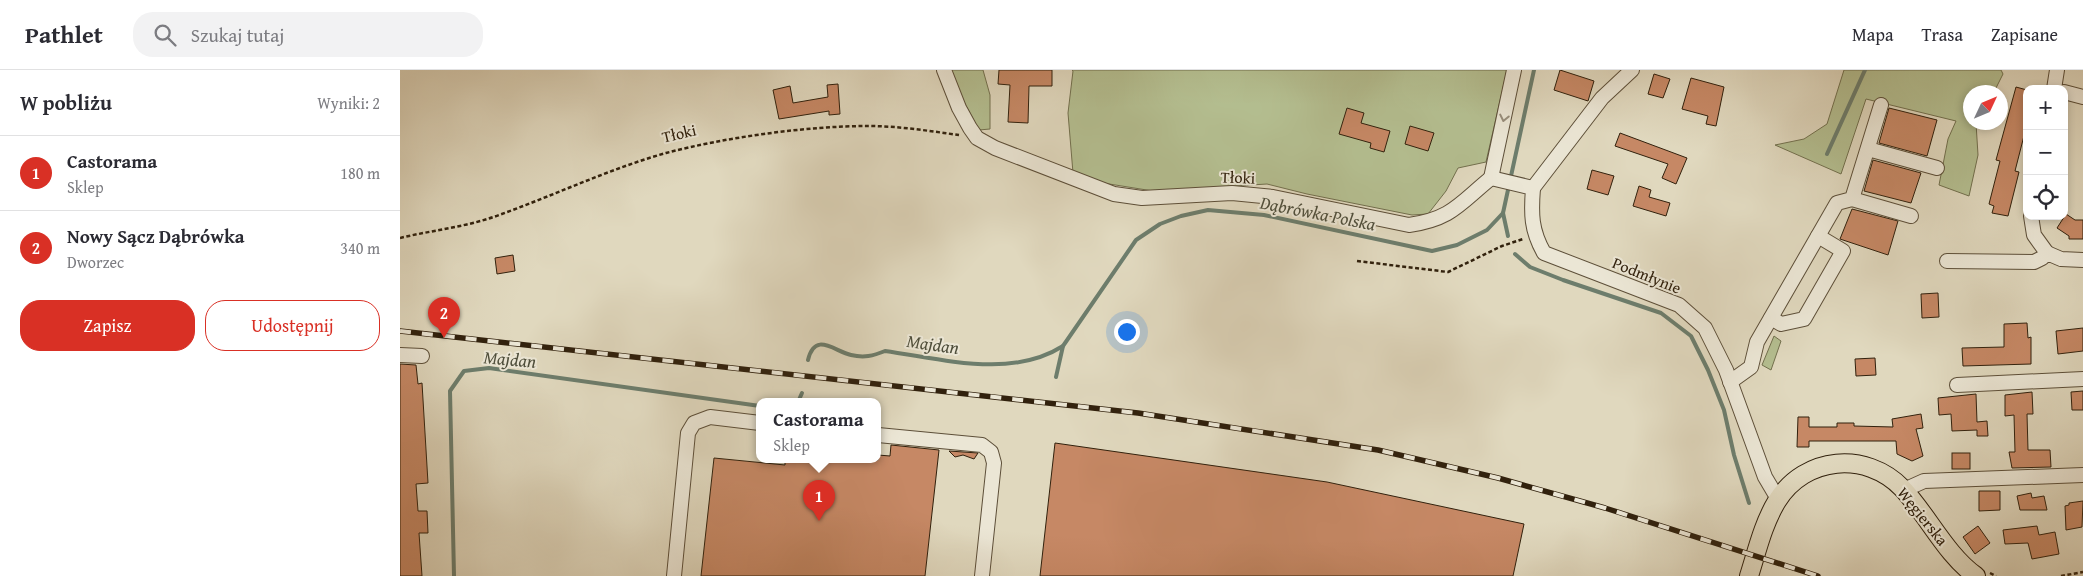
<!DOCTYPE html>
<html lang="pl">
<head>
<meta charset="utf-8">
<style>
	:root { --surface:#fff; --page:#f2f2f3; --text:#2b2b33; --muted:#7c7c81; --line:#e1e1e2; --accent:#d93025 }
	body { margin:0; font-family:"Gentium Book Plus",serif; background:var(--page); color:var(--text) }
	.controls { position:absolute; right:15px; top:15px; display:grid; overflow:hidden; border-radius:10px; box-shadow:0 2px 8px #0003 }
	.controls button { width:45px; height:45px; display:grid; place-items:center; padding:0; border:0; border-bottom:1px solid var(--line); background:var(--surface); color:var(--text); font:25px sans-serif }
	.compass { position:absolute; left:1563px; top:15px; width:45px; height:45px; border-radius:50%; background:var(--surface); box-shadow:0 2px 8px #0003; rotate:46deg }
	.you { position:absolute; left:726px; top:261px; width:18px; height:18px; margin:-12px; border:4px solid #fff; border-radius:50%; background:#1a73e8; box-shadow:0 0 0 8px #1a73e833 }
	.badge { display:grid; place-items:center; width:32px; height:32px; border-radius:50%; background:var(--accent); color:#fff; font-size:16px; font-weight:700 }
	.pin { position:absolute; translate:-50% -41px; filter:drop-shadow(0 1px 2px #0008) }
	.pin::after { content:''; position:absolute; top:26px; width:18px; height:15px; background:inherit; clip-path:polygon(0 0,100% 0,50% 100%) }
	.popup { position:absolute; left:356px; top:328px; width:125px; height:65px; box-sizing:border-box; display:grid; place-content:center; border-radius:10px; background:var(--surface); filter:drop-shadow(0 1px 4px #0005); font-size:16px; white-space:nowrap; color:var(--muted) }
	.popup b { font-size:19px; color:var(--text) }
	.popup::after { content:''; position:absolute; left:50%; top:100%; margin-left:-10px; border:10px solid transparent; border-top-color:var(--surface) }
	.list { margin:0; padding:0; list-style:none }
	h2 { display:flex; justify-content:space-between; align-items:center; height:65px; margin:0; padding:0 20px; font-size:21px }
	h2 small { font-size:16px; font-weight:400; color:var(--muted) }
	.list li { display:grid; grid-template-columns:32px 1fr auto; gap:15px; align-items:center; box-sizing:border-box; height:75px; padding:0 20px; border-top:1px solid var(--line) }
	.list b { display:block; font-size:19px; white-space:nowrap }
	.list p { margin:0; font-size:16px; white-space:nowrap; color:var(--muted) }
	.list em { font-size:16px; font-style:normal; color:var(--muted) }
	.actions { display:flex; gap:10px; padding:15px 20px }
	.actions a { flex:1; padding:11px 0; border:1px solid var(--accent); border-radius:20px; text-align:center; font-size:18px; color:var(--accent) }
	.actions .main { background:var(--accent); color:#fff }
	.icon { flex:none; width:28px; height:28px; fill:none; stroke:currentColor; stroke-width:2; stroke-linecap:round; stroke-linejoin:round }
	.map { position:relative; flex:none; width:1683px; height:506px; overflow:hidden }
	header { display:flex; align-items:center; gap:30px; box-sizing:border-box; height:70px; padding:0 25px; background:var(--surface); border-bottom:1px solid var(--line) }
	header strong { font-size:24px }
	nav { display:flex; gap:28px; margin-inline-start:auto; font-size:18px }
	.search { width:350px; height:45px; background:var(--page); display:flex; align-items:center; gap:12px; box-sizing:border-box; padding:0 18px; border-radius:20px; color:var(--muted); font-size:19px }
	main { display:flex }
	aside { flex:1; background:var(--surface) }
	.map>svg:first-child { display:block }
</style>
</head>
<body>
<header>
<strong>Pathlet</strong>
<div class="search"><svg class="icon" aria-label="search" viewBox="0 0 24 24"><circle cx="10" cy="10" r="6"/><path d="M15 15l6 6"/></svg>Szukaj tutaj</div>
<nav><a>Mapa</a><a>Trasa</a><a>Zapisane</a></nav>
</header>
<main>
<aside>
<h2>W pobliżu<small>Wyniki: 2</small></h2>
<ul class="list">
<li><span class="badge">1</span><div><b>Castorama</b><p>Sklep</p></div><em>180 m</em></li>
<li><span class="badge">2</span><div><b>Nowy Sącz Dąbrówka</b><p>Dworzec</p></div><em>340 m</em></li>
</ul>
<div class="actions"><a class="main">Zapisz</a><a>Udostępnij</a></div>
</aside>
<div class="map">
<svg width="1683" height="506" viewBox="0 0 1683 506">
	<rect width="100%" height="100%" fill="#e0d8be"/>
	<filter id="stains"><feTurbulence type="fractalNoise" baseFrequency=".004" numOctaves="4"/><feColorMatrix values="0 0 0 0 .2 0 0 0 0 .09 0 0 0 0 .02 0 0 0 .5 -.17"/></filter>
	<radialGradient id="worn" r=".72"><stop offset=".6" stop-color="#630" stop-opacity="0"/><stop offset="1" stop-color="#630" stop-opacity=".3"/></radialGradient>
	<!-- green -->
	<g fill="#b4be90" stroke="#72704e">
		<path d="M547 0H583L590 25V59L579 60Z"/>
		<path d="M672 0H1107L1086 92 1058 98 1046 121 1028 144 1012 145 907 124 867 114 753 121 703 113 673 103 668 43 673 1Z"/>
		<path d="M1444 0H1601L1603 4 1594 22H1570V52L1576 53 1578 85 1569 126 1539 115 1548 69 1556 51 1466 29 1441 104 1375 75 1404 69 1427 54Z"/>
		<path d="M1374 266 1381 271 1371 300 1362 295Z"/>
	</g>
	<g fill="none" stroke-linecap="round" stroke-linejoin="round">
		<!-- stream -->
		<g stroke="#6d7d6c" stroke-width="4">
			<path d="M1427 84 1465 0"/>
			<path d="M1103 143 1108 166"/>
			<path d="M1115 184 1130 197 1163 210 1261 243 1291 266 1308 300 1324 340 1334 385 1349 433"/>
			<path d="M408 290C415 261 434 281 451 285 464 288 473 286 485 281 543 289 611 309 663 276"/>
			<path d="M656 307 663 276 736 170 760 154 781 146 808 140 864 145 1032 181 1057 175 1087 160 1103 143 1134 0"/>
			<path d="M398 332 402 323"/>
			<path d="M54 506 50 321 64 301 89 298 360 336"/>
		</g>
	</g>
	<!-- building -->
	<g fill="#c68865" stroke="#31210d">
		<path d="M599 0H652V16H629L628 53 608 52 610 15 598 14Z"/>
		<path d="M1160 0 1194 11 1188 31 1154 20Z"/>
		<path d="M1254 4 1270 9 1263 28 1248 24Z"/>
		<path d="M1291 8 1324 17 1316 56 1306 54 1308 46 1282 39Z"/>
		<path d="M438 14 440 44 429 45V41L379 49 373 20 390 16 393 33 428 27 427 15Z"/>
		<path d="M1616 17 1627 20V54L1615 101 1619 102 1608 146 1592 143 1594 136 1589 134 1600 91 1596 90Z"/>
		<path d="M947 38 964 43 961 53 990 61 984 82 970 78 971 73 939 64Z"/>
		<path d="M1489 38 1537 50 1527 86 1479 73Z"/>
		<path d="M1010 56 1034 63 1028 81 1005 74Z"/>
		<path d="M1220 63 1287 88 1276 114 1262 108 1268 94 1215 76Z"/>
		<path d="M1473 90 1521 103 1511 133 1464 121Z"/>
		<path d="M1192 100 1214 106 1208 125 1187 119Z"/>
		<path d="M1239 116 1251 120 1249 127 1270 133 1266 146 1233 136Z"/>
		<path d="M1452 139 1498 151 1488 185 1440 169Z"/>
		<path d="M1666 144 1675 150H1683V169H1669V166L1657 158Z"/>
		<path d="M113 185 115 201 97 204 95 188Z"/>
		<path d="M1538 223 1539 247 1522 248 1521 224Z"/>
		<path d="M1627 253 1628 268 1631 267V294L1563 296 1562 278 1604 277V254Z"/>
		<path d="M1683 258V281L1658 284 1656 261Z"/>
		<path d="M1475 288 1476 305 1456 306 1455 289Z"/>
		<path d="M0 294 16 295 18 314 22 313 28 413 16 414 18 441H27L28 463H19L22 506H0Z"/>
		<path d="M1683 321V340H1672L1671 322Z"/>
		<path d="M1632 322 1633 344H1627L1628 380H1650L1651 397 1612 398 1609 382H1615L1614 345 1605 346V325Z"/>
		<path d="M1576 324 1577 352 1587 351 1588 366H1577V360L1552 361 1551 344 1539 345 1538 328Z"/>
		<path d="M1521 344 1523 358 1516 359 1523 386 1512 391 1497 384 1496 371H1409V377H1397L1398 347H1409V357H1437V353H1454V356L1493 357 1492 349Z"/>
		<path d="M655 373 927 412 1124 454 1113 506H640Z"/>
		<path d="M491 375 539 380 525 506H301L314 388 385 395V390H478V385L490 386Z"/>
		<path d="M549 381 578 383 574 389 563 385 555 387Z"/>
		<rect x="1552" y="383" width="18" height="16"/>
		<path d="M1579 421H1600V440L1579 441Z"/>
		<path d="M1631 423 1632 428 1644 426 1647 440H1620L1617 426Z"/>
		<path d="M1683 431 1682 457 1666 460 1665 436 1669 435V433Z"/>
		<path d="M1578 456 1590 473 1575 484 1563 467Z"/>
		<path d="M1637 456 1639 465 1655 462 1659 484 1632 489 1628 473 1605 474 1603 460Z"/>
	</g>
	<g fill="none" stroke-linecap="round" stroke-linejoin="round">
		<!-- minor casing -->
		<g stroke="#5d4f39" stroke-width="16">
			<g id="minor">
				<path d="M544 0 559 38 570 58 577 68 595 78 714 124 742 128 832 123 873 127 1009 155C1052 149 1060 133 1091 108"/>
				<path d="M1654 19 1657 0"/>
				<path d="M1664 22 1683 27"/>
				<path d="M1468 79 1537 98"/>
				<path d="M1091 108 1133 118C1131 144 1131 160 1144 183L1279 235 1305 258 1326 300 1365 407 1378 429"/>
				<path d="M1091 108 1114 0"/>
				<path d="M1133 118 1202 28 1232 0"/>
				<path d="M1452 129 1511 146"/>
				<path d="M1631 146 1634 165 1647 183"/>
				<path d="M1547 191 1634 192 1642 188 1647 183 1661 189 1683 190"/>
				<path d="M1371 248 1381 254 1404 249 1443 181 1418 166"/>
				<path d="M0 285 22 286"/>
				<path d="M1330 312 1351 297 1357 272 1437 133 1452 129 1481 35"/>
				<path d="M1557 315 1683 309"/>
				<path d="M478 365 582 375 591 382 594 393 582 506"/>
				<path d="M1504 420 1524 411 1683 405"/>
				<path d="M274 506 288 363 294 353 310 347 360 353"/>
			</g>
		</g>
		<!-- major casing -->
		<g stroke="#31210d" stroke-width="20">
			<path id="major" d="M1349 506C1357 481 1363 454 1377 431 1405 386 1466 381 1502 418 1527 444 1546 485 1576 506"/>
		</g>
		<!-- path -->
		<g stroke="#31210d" stroke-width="2.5" stroke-dasharray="4 2.5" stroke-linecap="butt">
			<path d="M0 168C33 160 67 157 99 145 155 125 209 99 266 83 327 67 407 56 469 56 499 56 529 61 559 65"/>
			<path d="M957 191 1048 202 1102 176 1123 169"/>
			<path d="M1590 503 1596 506"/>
			<path d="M1661 506 1683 502"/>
		</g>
		<!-- minor -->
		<use href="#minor" stroke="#ebe6d5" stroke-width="14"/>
		<!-- major -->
		<use href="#major" stroke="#e0d8be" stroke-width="18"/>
		<!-- rail casing -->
		<g stroke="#31210d" stroke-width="5.5">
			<path id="rail" d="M0 261 738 343 978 380 1098 408 1205 438 1418 506"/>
		</g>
		<!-- rail -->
		<use href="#rail" stroke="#ebe6d5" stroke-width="4" stroke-dasharray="11" stroke-linecap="butt"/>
	</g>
	<!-- one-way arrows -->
	<defs><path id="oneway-chevron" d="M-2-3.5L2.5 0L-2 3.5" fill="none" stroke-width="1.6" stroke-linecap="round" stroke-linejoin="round" transform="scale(1.25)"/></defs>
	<use stroke="#978d7b" href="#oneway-chevron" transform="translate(1104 48) rotate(102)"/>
	<g text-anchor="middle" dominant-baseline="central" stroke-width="4" stroke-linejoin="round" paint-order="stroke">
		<!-- street labels -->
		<g font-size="16" fill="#31210d" stroke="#ebe6d5">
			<text transform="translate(279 63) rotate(-13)">Tłoki</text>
			<text transform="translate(838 107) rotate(2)">Tłoki</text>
			<text transform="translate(1247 205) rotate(22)">Podmłynie</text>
			<text transform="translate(1523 446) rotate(51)">Węgierska</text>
		</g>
		<!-- water labels -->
		<g font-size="18" font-style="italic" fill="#4f4f3c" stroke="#ebe6d5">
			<text transform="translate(918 143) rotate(11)">Dąbrówka Polska</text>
			<text transform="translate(533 274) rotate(8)">Majdan</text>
			<text transform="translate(110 289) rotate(5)">Majdan</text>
		</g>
	</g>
	<rect width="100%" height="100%" filter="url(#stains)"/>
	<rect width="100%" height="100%" fill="url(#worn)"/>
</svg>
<div class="controls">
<button>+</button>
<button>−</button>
<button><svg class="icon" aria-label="locate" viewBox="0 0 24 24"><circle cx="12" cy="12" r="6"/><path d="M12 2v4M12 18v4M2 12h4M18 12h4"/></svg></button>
</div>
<svg class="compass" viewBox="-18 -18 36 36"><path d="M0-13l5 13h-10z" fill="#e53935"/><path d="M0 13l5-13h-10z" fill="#7c7c81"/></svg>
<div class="you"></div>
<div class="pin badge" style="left:419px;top:451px">1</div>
<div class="popup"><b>Castorama</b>Sklep</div>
<div class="pin badge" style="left:44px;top:268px">2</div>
</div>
</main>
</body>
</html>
